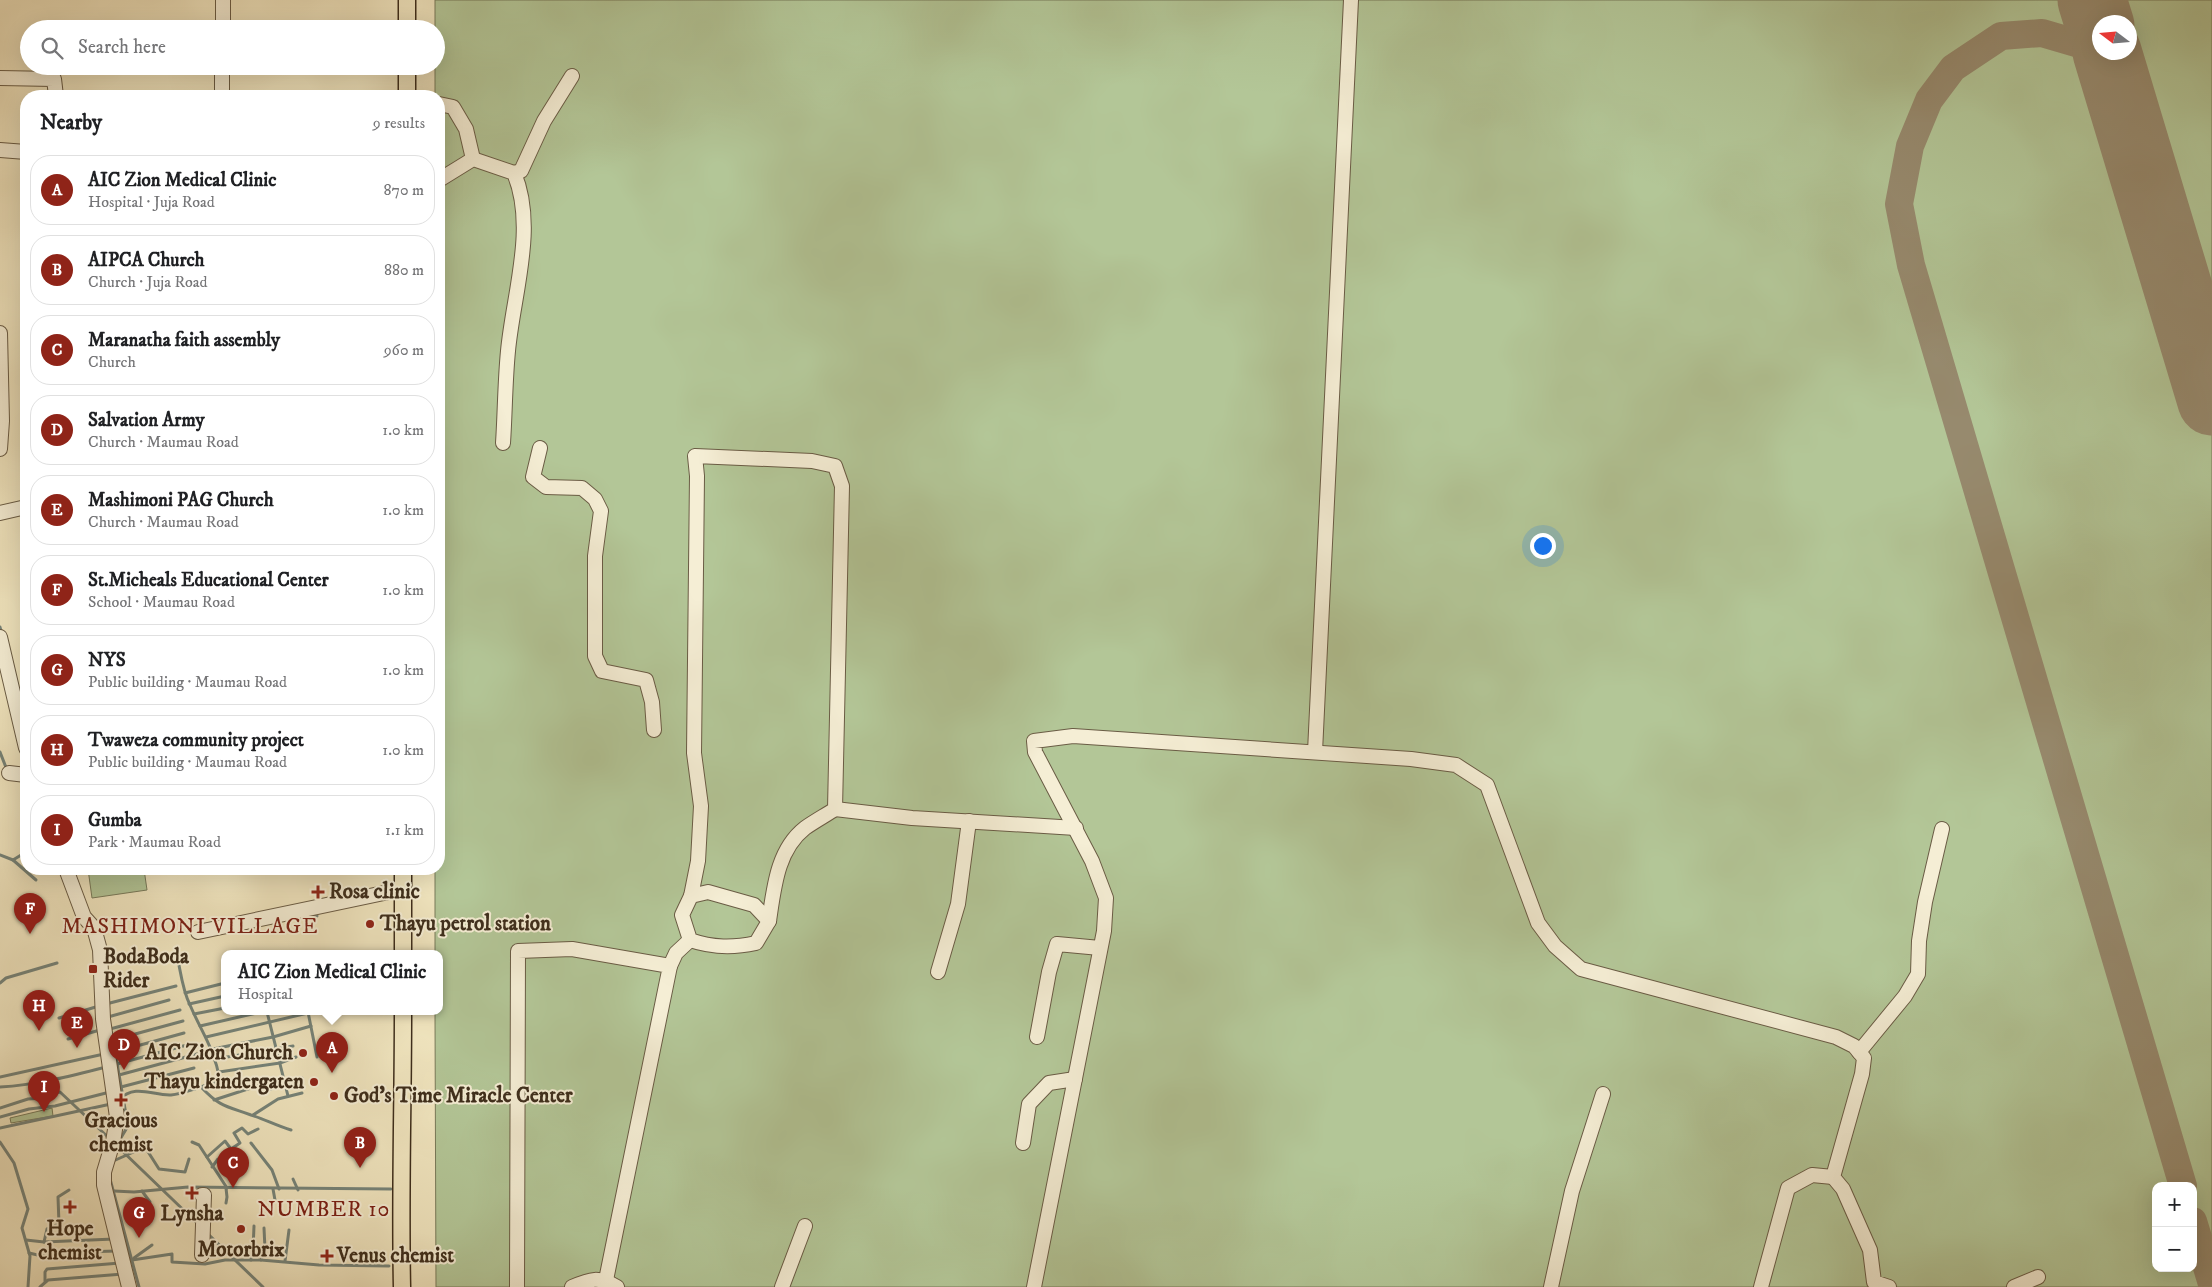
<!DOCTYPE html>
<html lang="en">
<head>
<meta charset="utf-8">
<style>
	:root { --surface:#fff; --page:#f2f2f2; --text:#202124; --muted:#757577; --line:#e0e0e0; --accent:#8f2418 }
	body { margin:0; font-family:"IM FELL DW Pica",serif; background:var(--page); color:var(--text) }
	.controls { position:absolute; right:15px; bottom:15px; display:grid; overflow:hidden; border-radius:10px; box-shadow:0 5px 20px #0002 }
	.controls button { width:45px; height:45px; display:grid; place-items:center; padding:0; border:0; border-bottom:1px solid var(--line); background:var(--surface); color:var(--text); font:25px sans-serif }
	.compass { position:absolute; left:2092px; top:15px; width:45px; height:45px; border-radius:50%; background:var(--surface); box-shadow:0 5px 20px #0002; rotate:286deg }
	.you { position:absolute; left:1542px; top:545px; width:18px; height:18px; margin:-12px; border:4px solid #fff; border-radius:50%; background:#1a73e8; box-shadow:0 0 0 8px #1a73e833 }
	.badge { display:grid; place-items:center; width:32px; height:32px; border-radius:50%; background:var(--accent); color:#fff; font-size:16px; font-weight:700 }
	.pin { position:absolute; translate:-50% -41px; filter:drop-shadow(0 1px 2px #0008) }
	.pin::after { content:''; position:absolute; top:26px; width:18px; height:15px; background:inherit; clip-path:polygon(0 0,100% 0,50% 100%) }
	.popup { position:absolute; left:221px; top:950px; width:222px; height:65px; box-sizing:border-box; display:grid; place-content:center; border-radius:10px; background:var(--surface); filter:drop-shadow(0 1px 4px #0005); font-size:16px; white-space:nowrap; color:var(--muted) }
	.popup b { font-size:19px; color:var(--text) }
	.popup::after { content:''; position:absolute; left:50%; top:100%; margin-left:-10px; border:10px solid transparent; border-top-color:var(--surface) }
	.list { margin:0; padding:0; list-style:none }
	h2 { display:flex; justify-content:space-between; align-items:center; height:65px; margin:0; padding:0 20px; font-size:21px }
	h2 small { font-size:16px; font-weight:400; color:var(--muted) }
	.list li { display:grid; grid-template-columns:32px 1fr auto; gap:15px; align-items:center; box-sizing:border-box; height:70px; margin:0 10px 10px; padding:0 10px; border:1px solid var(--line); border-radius:20px }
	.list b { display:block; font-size:19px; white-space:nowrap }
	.list p { margin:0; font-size:16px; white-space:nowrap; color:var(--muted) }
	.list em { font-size:16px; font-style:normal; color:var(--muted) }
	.icon { flex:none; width:28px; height:28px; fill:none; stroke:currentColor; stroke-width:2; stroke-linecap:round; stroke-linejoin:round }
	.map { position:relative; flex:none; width:2212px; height:1287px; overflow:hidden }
	.search { position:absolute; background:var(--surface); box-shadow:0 5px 20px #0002; left:20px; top:20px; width:425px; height:55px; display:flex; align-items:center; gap:12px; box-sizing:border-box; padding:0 18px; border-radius:28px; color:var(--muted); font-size:19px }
	.panel { position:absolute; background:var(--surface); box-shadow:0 5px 20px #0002; left:20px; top:90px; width:425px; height:785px; border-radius:20px }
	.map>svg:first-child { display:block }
</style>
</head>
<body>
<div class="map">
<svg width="2212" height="1287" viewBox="0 0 2212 1287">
	<rect width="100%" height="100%" fill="#f0e5bf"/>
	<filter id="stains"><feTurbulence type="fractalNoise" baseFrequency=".004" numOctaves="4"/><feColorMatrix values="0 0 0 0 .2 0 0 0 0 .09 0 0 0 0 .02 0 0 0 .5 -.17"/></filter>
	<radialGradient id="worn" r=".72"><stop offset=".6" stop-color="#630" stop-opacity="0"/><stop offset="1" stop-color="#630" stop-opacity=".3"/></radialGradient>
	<!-- green -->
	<g fill="#b3c697" stroke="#787a5a" fill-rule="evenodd">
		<path d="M435 0H2212V1287H436L435 1012H440V954H435V869H439V96H435ZM2100 22H2130V52H2100ZM2156 1186H2193V1268H2156Z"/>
		<path d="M88 869H144L147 890 92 898Z"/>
		<path d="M52 1108 53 1116 11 1123 10 1118Z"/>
	</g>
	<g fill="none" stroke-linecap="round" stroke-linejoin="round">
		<!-- stream -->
		<g stroke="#76847a" stroke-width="3">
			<path d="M0 627 2 635"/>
			<path d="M0 752 7 770"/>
			<path d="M0 855 13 860 26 852"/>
			<path d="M13 860 36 880"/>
			<path d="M290 919 317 916"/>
			<path d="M178 960C181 975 183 991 190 1005 202 1033 214 1048 220 1080L201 1087"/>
			<path d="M0 983 6 978 57 963"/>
			<path d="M185 993 225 983"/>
			<path d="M106 1004 176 986"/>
			<path d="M189 1004 225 996"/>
			<path d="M267 1012 288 1096"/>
			<path d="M308 1012 317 1057"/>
			<path d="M194 1014 225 1008"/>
			<path d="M108 1017 169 1000"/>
			<path d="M59 1018 99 1006"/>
			<path d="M200 1026 261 1012"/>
			<path d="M110 1029 180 1010"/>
			<path d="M206 1037 308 1013"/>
			<path d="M68 1039 100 1030"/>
			<path d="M113 1040 183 1021"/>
			<path d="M114 1046 128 1126 119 1141"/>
			<path d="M213 1049 273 1037 311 1026"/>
			<path d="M115 1052 184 1033"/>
			<path d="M215 1059 293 1046"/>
			<path d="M117 1064 187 1045"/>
			<path d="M219 1072 280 1063 296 1057"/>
			<path d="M119 1075 197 1054"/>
			<path d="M0 1077 104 1054"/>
			<path d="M0 1087C36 1085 71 1076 106 1067"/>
			<path d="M121 1087 194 1068"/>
			<path d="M119 1100C135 1083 153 1096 171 1095 181 1094 191 1090 201 1087 220 1107 226 1106 251 1115 264 1119 277 1126 291 1130"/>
			<path d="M214 1100 260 1085 265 1091 302 1078"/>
			<path d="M0 1108 28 1099 44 1098 46 1093 60 1092 110 1139"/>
			<path d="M253 1115 278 1099 302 1093"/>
			<path d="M0 1117 29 1109 55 1106 106 1093"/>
			<path d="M0 1128 111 1104"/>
			<path d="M0 1142 14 1163 28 1209 22 1228 30 1256 28 1287"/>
			<path d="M192 1142 199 1145 227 1188"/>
			<path d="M251 1143 272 1170 279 1189"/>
			<path d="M116 1145 198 1224"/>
			<path d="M207 1157 225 1141 231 1149 240 1143 234 1133 242 1128 248 1134 258 1129"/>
			<path d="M111 1162 145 1147 159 1169 185 1172 189 1159"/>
			<path d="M212 1167 218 1159"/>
			<path d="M110 1179 139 1287"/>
			<path d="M293 1179 298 1190"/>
			<path d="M226 1188 227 1197 226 1203"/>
			<path d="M273 1189 275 1200"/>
			<path d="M114 1191 134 1192 188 1187 391 1189"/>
			<path d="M142 1191 150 1202"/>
			<path d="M208 1234 263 1287"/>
			<path d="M26 1240 44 1242 114 1239"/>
			<path d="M79 1240V1231"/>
			<path d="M44 1242 47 1229 59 1224 58 1197 69 1190"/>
			<path d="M29 1253 42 1256 82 1252 116 1251"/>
			<path d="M134 1258 152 1245"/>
			<path d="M132 1260 172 1254V1262L205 1264 225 1260H261L319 1265 389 1266"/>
			<path d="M251 1260 253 1250 254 1226"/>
			<path d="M261 1260 265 1249 264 1228"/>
			<path d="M285 1261 289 1230"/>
			<path d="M45 1281V1272L47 1269 120 1263"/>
			<path d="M40 1287 48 1280 123 1274"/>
		</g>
		<!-- taxiway -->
		<g stroke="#978a6e" stroke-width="28">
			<path d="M2100 50 2042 33 2001 36 1953 68 1929 100 1910 146 1899 204 1911 265 2183 1186"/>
			<path d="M2193 1221 2212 1284"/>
		</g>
		<!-- runway -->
		<g stroke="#978a6e" stroke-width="69">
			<path d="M2092 0 2100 26"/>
			<path d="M2107 52 2212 401"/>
		</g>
		<!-- minor casing -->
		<g stroke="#6a5c45" stroke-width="16">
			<g id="minor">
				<path d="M223 29V0"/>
				<path d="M0 78 54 79 56 96"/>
				<path d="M222 96V66"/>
				<path d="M439 104 453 107 466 129 473 159"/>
				<path d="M0 150 26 152"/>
				<path d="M514 173 521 171 544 121 572 76"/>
				<path d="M439 180 473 159 514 173C537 227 513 295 508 351 505 382 505 413 503 443"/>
				<path d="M0 333 2 421 0 449"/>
				<path d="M540 448 533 477 546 487 582 488 595 499 601 511 595 556V656L602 671 646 680 652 702 654 730"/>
				<path d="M0 513 26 507"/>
				<path d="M0 637 26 748"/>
				<path d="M1315 752 1351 0"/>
				<path d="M9 773 26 775"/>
				<path d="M835 809 912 818 1076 828"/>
				<path d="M66 869 84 917 94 928 100 950 103 1019 117 1117 113 1142 104 1172V1185L129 1287"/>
				<path d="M708 892 754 905 769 921 756 943C733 948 713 948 690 940L682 915 691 896Z"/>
				<path d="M691 896 698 861 701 806 694 753 697 476 695 456 812 461 835 466 842 486 835 809C826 815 815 821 805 828 777 850 774 888 769 921"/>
				<path d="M198 932 403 889"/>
				<path d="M670 966 676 953 690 940"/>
				<path d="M938 972 958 904 969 821"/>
				<path d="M1037 1037 1049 972 1057 944 1100 948"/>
				<path d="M1859 1052 1905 996 1918 974 1919 941 1925 902 1942 829"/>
				<path d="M1023 1143 1029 1104 1049 1083 1075 1079"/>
				<path d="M202 1255 204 1195H202"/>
				<path d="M517 1287 518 951 572 949 670 966 606 1280"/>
				<path d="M572 1287C590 1279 599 1276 617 1287"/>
				<path d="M782 1287 805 1226"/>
				<path d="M1034 1287 1104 931 1106 898 1092 861 1035 752 1034 741 1073 736 1411 759 1456 765 1487 785 1538 923 1555 946 1581 969 1836 1037 1854 1046 1864 1058 1862 1074 1833 1177 1843 1189 1870 1250 1874 1282 1889 1287"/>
				<path d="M1551 1287 1572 1191 1603 1094"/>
				<path d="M1761 1287 1788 1188 1812 1175 1833 1177"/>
				<path d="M2014 1287 2038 1277"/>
			</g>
		</g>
		<!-- major casing -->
		<g stroke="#3e2e1c" stroke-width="19">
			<g id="major">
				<path d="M407 29V0"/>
				<path d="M407 66V96"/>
				<path d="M403 954V869"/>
				<path d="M402 1287C400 1195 403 1104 403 1012"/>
			</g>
		</g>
		<!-- minor -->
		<use href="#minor" stroke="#f5eed5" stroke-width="14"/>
		<!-- major -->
		<use href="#major" stroke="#f0e5bf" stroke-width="16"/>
	</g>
	<!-- markers -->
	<g fill="#8f2418" stroke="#f5eed5" stroke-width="2">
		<path d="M315.5 884.5h5v5h5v5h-5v5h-5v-5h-5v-5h5z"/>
		<circle cx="370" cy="924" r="5"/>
		<rect x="88" y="964" width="10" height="10" rx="2.5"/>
		<circle cx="303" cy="1053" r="5"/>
		<circle cx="314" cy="1082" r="5"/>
		<circle cx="334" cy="1096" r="5"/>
		<path d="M118.5 1092.5h5v5h5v5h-5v5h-5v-5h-5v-5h5z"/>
		<path d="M189.5 1185.5h5v5h5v5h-5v5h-5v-5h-5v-5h5z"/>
		<path d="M67.5 1199.5h5v5h5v5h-5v5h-5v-5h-5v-5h5z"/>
		<circle cx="241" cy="1229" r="5"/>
		<path d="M324.5 1248.5h5v5h5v5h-5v5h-5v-5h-5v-5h5z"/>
	</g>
	<g text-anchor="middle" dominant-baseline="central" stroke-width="4" stroke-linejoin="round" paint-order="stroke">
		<!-- poi labels -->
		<g font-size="21" font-weight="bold" fill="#3e2e1c" stroke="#f5eed5" text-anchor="start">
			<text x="329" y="892">Rosa clinic</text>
			<text x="380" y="924">Thayu petrol station</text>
			<text x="103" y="957">BodaBoda<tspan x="103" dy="24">Rider</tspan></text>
			<text x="293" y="1053" text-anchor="end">AIC Zion Church</text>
			<text x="304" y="1082" text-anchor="end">Thayu kindergaten</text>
			<text x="344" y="1096">God's Time Miracle Center</text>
			<text x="121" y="1121" text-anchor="middle">Gracious<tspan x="121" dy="24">chemist</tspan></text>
			<text x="192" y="1214" text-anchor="middle">Lynsha</text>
			<text x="70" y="1229" text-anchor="middle">Hope<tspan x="70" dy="24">chemist</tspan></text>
			<text x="241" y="1250" text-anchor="middle">Motorbrix</text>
			<text x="337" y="1256">Venus chemist</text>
		</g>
		<!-- neighbourhood labels -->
		<g font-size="22" letter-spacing="1" fill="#7a1f14" stroke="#f5eed5">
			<text x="190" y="926">MASHIMONI VILLAGE</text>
			<text x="324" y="1209">NUMBER 10</text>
		</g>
	</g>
	<rect width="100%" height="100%" filter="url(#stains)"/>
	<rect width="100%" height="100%" fill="url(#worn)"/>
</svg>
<div class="controls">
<button>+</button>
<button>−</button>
</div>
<svg class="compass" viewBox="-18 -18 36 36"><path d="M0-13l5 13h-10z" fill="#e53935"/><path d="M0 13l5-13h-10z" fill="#757577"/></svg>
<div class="you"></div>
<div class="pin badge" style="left:332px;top:1073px">A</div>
<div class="popup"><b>AIC Zion Medical Clinic</b>Hospital</div>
<div class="pin badge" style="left:360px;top:1168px">B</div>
<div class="pin badge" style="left:233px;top:1188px">C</div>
<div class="pin badge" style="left:124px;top:1070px">D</div>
<div class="pin badge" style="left:77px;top:1048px">E</div>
<div class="pin badge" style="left:30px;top:934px">F</div>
<div class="pin badge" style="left:139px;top:1238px">G</div>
<div class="pin badge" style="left:39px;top:1031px">H</div>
<div class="pin badge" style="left:44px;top:1112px">I</div>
<div class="search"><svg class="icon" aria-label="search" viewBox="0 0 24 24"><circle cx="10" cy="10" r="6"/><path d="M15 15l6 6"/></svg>Search here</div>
<section class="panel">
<h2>Nearby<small>9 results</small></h2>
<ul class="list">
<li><span class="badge">A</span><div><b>AIC Zion Medical Clinic</b><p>Hospital · Juja Road</p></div><em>870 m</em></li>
<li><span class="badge">B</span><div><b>AIPCA Church</b><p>Church · Juja Road</p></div><em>880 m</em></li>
<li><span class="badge">C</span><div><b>Maranatha faith assembly</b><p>Church</p></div><em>960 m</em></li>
<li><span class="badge">D</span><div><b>Salvation Army</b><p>Church · Maumau Road</p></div><em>1.0 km</em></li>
<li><span class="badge">E</span><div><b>Mashimoni PAG Church</b><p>Church · Maumau Road</p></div><em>1.0 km</em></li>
<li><span class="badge">F</span><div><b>St.Micheals Educational Center</b><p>School · Maumau Road</p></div><em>1.0 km</em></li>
<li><span class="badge">G</span><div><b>NYS</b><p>Public building · Maumau Road</p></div><em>1.0 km</em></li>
<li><span class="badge">H</span><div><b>Twaweza community project</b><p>Public building · Maumau Road</p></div><em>1.0 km</em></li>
<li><span class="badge">I</span><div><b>Gumba</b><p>Park · Maumau Road</p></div><em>1.1 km</em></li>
</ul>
</section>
</div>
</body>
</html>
